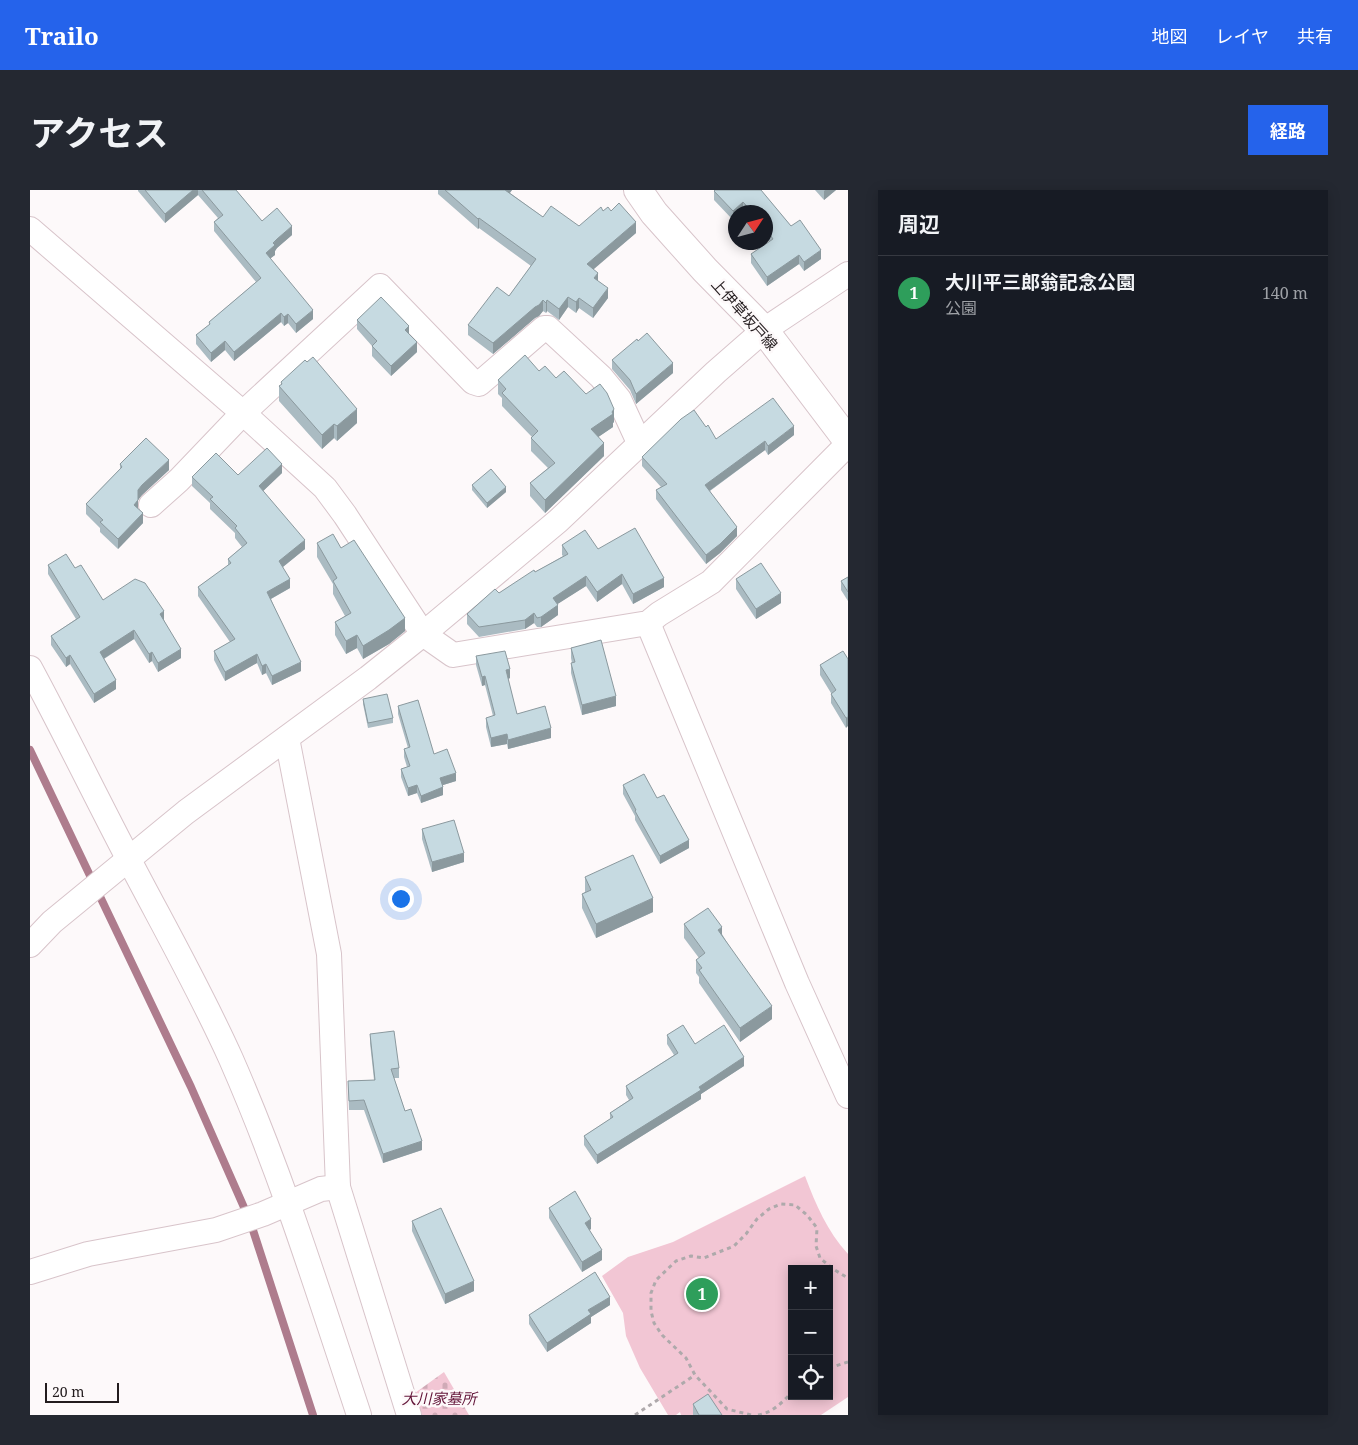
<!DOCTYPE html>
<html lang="ja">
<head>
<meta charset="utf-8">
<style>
	:root { --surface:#171b24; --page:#242831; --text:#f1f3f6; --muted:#9ea1a6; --line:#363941; --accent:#2563eb }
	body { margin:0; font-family:"Noto Serif","Noto Sans JP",serif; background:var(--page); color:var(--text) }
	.controls { position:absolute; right:15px; bottom:15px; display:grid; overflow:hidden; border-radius:0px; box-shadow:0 2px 12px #0003 }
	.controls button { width:45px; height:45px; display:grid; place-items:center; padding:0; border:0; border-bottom:1px solid var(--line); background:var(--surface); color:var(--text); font:25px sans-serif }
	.compass { position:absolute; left:698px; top:15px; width:45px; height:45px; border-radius:50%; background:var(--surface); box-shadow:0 2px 12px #0003; rotate:54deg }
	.scale { position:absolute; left:15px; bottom:12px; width:74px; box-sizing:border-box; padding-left:5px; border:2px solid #231c1e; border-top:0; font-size:14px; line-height:18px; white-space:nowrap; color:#231c1e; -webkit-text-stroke:4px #fdf9fa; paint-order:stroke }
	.you { position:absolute; left:370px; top:708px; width:18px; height:18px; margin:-12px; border:4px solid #fff; border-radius:50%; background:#1a73e8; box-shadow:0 0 0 8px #1a73e833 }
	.badge { display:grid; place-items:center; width:32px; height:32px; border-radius:50%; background:var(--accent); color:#fff; font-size:16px; font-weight:700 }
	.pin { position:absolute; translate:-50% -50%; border:2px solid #fff; box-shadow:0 1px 5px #0006 }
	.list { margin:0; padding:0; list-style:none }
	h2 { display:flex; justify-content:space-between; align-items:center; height:65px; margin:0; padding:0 20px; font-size:21px }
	h2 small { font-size:16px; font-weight:400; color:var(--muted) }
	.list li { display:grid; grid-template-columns:32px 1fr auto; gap:15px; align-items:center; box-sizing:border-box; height:75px; padding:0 20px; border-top:1px solid var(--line) }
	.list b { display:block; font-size:19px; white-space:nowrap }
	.list p { margin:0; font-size:16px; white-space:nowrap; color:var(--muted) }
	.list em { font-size:16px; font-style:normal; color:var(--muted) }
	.icon { flex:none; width:28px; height:28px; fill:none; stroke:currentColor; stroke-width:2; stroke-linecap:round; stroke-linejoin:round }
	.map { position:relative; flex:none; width:818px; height:1225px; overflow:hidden; border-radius:0px }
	header { display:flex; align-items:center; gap:30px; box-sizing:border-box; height:70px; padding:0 25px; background:var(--accent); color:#fff }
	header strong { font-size:24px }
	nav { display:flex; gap:28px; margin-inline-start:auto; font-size:18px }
	.intro { display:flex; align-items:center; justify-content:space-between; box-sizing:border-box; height:120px; padding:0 30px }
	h1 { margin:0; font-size:35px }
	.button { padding:12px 22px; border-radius:0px; background:var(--accent); color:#fff; font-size:18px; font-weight:700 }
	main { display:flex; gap:30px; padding:0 30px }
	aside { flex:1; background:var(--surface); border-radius:0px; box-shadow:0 2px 12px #0003 }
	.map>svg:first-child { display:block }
</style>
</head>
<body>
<header>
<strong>Trailo</strong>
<nav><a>地図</a><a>レイヤ</a><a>共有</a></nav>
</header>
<div class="intro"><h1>アクセス</h1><a class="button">経路</a></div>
<main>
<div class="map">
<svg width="818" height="1225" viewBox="0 0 818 1225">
	<defs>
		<pattern id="cemetery-stones" width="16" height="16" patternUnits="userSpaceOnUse" patternTransform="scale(1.25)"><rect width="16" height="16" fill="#f2c6d4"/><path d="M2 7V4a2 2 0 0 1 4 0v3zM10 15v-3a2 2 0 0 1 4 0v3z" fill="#cfaab6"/></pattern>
	</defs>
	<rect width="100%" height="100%" fill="#fdf9fa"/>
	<!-- cemetery -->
	<path fill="url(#cemetery-stones)" d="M414 1182 439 1225H392L385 1203Z"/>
	<!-- park -->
	<path fill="#f2c6d4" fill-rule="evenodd" d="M775 986C786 1015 797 1041 818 1064V1207L791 1225H651L650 1222 646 1225H638L610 1178 596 1146 593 1123 572 1086 598 1067 643 1052ZM762 1079H799V1206H762Z"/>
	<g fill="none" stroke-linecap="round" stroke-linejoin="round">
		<!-- stream -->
		<path stroke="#ae7c8d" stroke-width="8" d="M0 560 161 897 220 1031 283 1225"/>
		<!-- minor casing -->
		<g stroke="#d8c4ca" stroke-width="26">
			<g id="minor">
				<path d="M0 39 213 223 295 298 315 325 393 444 423 465 618 433 629 424 681 392 818 254"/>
				<path d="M121 315 149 290 213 223 350 96 443 192 449 194 514 138H518L571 187 589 209 606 246"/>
				<path d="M618 433 767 793 818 906"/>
				<path d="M0 478C34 541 65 605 98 668 133 735 170 800 201 869 252 985 289 1105 329 1225"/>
				<path d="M257 548 299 764 308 997 379 1225"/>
				<path d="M0 755 22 732 156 622 338 488 393 444 528 331 686 182 734 140 818 84"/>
				<path d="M0 1082 58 1064 186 1040 233 1024 291 999 308 997"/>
			</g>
		</g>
		<!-- major casing -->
		<g stroke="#d8c4ca" stroke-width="30">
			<path id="major" d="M608 0 624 23 675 80 734 140 818 251"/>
		</g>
		<!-- path -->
		<g stroke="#aea9ab" stroke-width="3" stroke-dasharray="4 4" stroke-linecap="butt">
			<path d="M799 1178 818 1172"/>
			<path d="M605 1225 665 1185"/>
			<path d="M721 1225 697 1219 665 1185 656 1168 632 1145 624 1133 621 1121V1103L626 1090 646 1071 661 1066 674 1068 704 1056 716 1044 727 1029 739 1019 751 1014 765 1015 777 1025 787 1038 786 1056 790 1068 803 1079 818 1088"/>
			<path d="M728 1225C742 1223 753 1212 762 1202"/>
		</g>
		<!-- minor -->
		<use href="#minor" stroke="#fff" stroke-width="24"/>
		<!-- major -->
		<use href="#major" stroke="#fff" stroke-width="28"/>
	</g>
	<!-- wall -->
	<g fill="#aabbc2">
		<path d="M108 0H206L232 31 262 45 247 58 245 61V65L240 68 283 129 266 143 258 133 254 136 251 132 204 171 195 160 181 172 166 154V145L179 135V132L226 92 184 41V32L188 28 168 5 135 33 108 1Z"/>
		<path d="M408 0H482L480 3 513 27 549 36 573 21H581L606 43 563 79 568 91 578 108 563 128 549 118 546 123 538 117 529 130 517 121 516 123 513 121 509 126 505 128 463 164 438 145V135L479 106 501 76 449 38 448 39 408 4Z"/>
		<path d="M785 0H806L794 10Z"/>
		<path d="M684 1 733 3 761 36 791 69 774 81 769 74 737 96 721 73V64L739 52 736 48V22H714L713 21 706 22V28L703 30 684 10Z"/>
		<path d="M327 130 379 144 387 162 361 186 342 166V156L327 139Z"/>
		<path d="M582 170 643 183 606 214 600 200 582 179Z"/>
		<path d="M509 181 526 188 584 232 583 233V237L568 247 574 266 515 323 500 306V293L518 278 501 261V248L502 247 472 216V208L468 204V190Z"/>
		<path d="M251 192 327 233 307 251 304 248 292 259 249 211V196L251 195Z"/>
		<path d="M676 237 686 249 764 245 738 265 735 260 680 301 707 346 690 363 676 374 626 309V300L631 297 612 276V267Z"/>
		<path d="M90 274 139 280 112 305 108 310V319L113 333 88 359 70 342V338L56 324V314L90 279Z"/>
		<path d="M252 283 233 301 275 359 253 377 260 398 241 409 271 481 242 495 236 483 232 485 227 473 195 491 184 470V461L200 452 168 406V397L198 376V369L212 357 205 348V343L180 319V313L162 296V287Z"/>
		<path d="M442 295 476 302 457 318 442 300Z"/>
		<path d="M287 353 311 358 375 441 359 454 333 469 327 458 316 464 305 445V432L315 426 303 404V394L287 367Z"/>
		<path d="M532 355 568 359 634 397 603 414 592 394 567 412 556 396 527 414 528 425 511 437H507L504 433 495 439 449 447 437 434V424L469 403 533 366 532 365Z"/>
		<path d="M18 375 45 378 73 410 134 430 151 468 128 482 122 471 119 473 104 449 74 469 86 499 64 513 40 474 36 477 21 455V446L46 429 18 384Z"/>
		<path d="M818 387V411L811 400V391Z"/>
		<path d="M706 389 751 413 726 429 706 399Z"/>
		<path d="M541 458 586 516 552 525 541 483V473H542L541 468Z"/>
		<path d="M446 466 480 488 478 489 487 524 521 548 478 559 477 554 461 557 456 537V528L463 526 455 495 452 496 446 475Z"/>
		<path d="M818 469 816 538 801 513V503L790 485V475Z"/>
		<path d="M333 509 363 528V533L338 538 333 514Z"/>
		<path d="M368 516 404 564 426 591 413 595V605L391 613 387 603 378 606 371 587V579L377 577 374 567V559L378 558 368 524Z"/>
		<path d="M593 595 627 608 659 658 630 674 605 630V626L593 604Z"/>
		<path d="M392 639 434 672 402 682 392 649Z"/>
		<path d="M555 687 623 722 566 748 552 718V704L555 702Z"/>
		<path d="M654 734 692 744 742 829 710 852 669 793V787L666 783V770L669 768 654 748Z"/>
		<path d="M340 844 369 878V888H364L375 921 392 960 353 973 334 920H319L318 891 344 890 340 853Z"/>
		<path d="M637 845 665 854 714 876 671 904V909L567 974 554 955V946L580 929V923L599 910 596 905V896L644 865 637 854Z"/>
		<path d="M519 1018 561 1039 559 1040 572 1070 552 1082 519 1028Z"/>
		<path d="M382 1031 444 1101 415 1114 382 1041Z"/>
		<path d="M580 1115 561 1127V1133L517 1162 499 1134V1125Z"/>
		<path d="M663 1214 692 1225H663Z"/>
	</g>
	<!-- shaded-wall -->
	<g fill="#8b999e">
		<path d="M163 0H168V5L135 33V24Z"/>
		<path d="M474 0H482L474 10Z"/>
		<path d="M795 0H806L794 10V1Z"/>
		<path d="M713 12V21L712 22H706V28L703 30V21Z"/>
		<path d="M449 28V38L448 39V29Z"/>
		<path d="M606 32V43L557 85V74Z"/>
		<path d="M262 36V45L247 58 245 61V65L236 72V63L247 49Z"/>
		<path d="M791 60V69L774 81V72Z"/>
		<path d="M769 65V74L737 96V87Z"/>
		<path d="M568 83V94L564 88Z"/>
		<path d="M578 98V108L563 128V118Z"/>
		<path d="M538 107V117L529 130V119Z"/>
		<path d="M549 108V118L546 123V112Z"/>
		<path d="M513 110V121L509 126 505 128 463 164V153Z"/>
		<path d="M517 110V121L516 123V113Z"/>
		<path d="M283 120V129L266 143V134Z"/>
		<path d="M251 123V132L204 171V162Z"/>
		<path d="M258 124V133L254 136V127Z"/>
		<path d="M379 136V146L375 140Z"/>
		<path d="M195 151V160L181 172V163Z"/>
		<path d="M387 152V162L361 186V176Z"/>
		<path d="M643 173V183L606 214V204Z"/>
		<path d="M327 219V233L307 251V236Z"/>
		<path d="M584 219V232L583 233V237L561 252V239Z"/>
		<path d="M304 234V248L292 259V245Z"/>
		<path d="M764 236V245L738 265V256Z"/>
		<path d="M735 251V260L675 304V295Z"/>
		<path d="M574 253V266L515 323V310Z"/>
		<path d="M139 270V280L112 305 108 310V320L104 315 108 300 112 295Z"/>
		<path d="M252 274V283L229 305V296Z"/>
		<path d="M476 297V302L457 318V313Z"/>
		<path d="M113 323V333L88 359V349Z"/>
		<path d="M707 337V346L690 363 676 374V365Z"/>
		<path d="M275 350V359L249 380V371Z"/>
		<path d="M592 384V394L567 412V402Z"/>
		<path d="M556 386V396L523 417V408Z"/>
		<path d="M634 388V397L603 414V404Z"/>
		<path d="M260 389V398L237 411V402Z"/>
		<path d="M751 403V413L726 429V419Z"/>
		<path d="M528 415V425L511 437V427Z"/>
		<path d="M134 421V430L130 433V424Z"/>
		<path d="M504 423V433L495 439V430Z"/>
		<path d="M375 428V441L359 454 333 469V456Z"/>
		<path d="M104 440V449L70 471V462Z"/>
		<path d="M327 445V458L316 464V451Z"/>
		<path d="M151 459V468L128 482V473Z"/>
		<path d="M122 462V471L119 473V464Z"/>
		<path d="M227 464V473L195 491V482Z"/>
		<path d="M40 465V474L36 477V468Z"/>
		<path d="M271 472V481L242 495V486Z"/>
		<path d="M236 474V483L232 485V476Z"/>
		<path d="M480 479V488L476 490V480Z"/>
		<path d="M455 486V495L452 496V487Z"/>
		<path d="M86 490V499L64 513V504Z"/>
		<path d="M586 506V516L552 525V515Z"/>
		<path d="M818 527V536L816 538V528Z"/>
		<path d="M521 538V548L478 559V550Z"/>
		<path d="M477 544V554L461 557V548Z"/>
		<path d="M426 583V591L410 596V588Z"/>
		<path d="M387 595V603L378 606V598Z"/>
		<path d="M413 597V605L391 613V606Z"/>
		<path d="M659 650V658L630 674V666Z"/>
		<path d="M434 663V672L402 682V672Z"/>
		<path d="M623 708V722L566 748V734Z"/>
		<path d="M692 737V751L688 740Z"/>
		<path d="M742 816V829L710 852V838Z"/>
		<path d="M714 867V876L671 904V909L567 974V965Z"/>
		<path d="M392 951V960L353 973V964Z"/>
		<path d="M561 1029V1039L555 1043V1033Z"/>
		<path d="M572 1060V1070L552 1082V1072Z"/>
		<path d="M444 1091V1101L415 1114V1104Z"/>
		<path d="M580 1107V1115L561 1127V1133L517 1162V1153L558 1120Z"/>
	</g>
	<!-- building -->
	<g fill="#c6dae1" stroke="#8b999e">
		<path d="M115 0H163L135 24Z"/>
		<path d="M172 0H206L232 31 247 18 262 36 247 49 243 53 245 55 236 63 283 120 266 134 258 124 254 127 251 123 204 162 195 151 181 163 166 145 180 134 179 132 231 88 184 32 193 25Z"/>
		<path d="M415 0H475L513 27 521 16 549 36 571 17 573 21 578 17 581 21 589 13 606 32 557 74 568 83 564 88 578 98 563 118 549 108 546 112 538 107 529 119 517 110 516 113 513 110 509 115 505 117 463 153 438 135 467 97 479 106 506 69 449 28 448 29Z"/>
		<path d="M685 0H731L761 36 770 30 791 60 774 72 769 65 737 87 721 64 743 49 736 39V22H722L713 12 703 21 684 1Z"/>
		<path d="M351 107 379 136 375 140 387 152 361 176 342 156 347 151 327 130Z"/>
		<path d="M617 143 643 173 606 204 600 190 582 170 607 149 608 151Z"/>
		<path d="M495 165 509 181 515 176 526 188 534 181 556 204 570 194 577 203 584 219 582 222 583 224 561 239 574 253 515 310 500 293 525 273 501 248 508 241 472 203 476 199 468 190Z"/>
		<path d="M283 167 327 219 307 236 304 234 292 245 249 196 252 194 251 192 275 170 277 172Z"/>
		<path d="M743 208 764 236 738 256 735 251 675 295 707 337 690 354 676 365 626 300 637 294 612 267 651 229 664 220 676 237 678 235 686 249Z"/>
		<path d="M116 248 139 270 112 295 108 300V310L104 315 113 323 88 349 70 332 73 330 56 314 92 277 90 274Z"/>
		<path d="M237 258 252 274 229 296 275 350 249 371 260 389 237 402 271 472 242 486 236 474 232 476 227 464 195 482 184 461 205 449 168 397 201 373 198 369 217 353 205 338 207 336 180 309 183 307 162 287 186 263 208 285Z"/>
		<path d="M461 279 476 297 457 313 442 295Z"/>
		<path d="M605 338 634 388 603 404 592 384 567 402 556 386 523 408 528 415 511 427 507 428 504 423 495 430 449 437 437 424 465 399 469 403 504 380 505 382 538 364 532 355 555 340 568 359Z"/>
		<path d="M303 344 311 358 324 350 375 428 359 440 333 456 327 445 316 451 305 432 321 423 303 391 307 388 287 353Z"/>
		<path d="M36 364 45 378 51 375 73 410 105 389 115 393 134 421 130 424 151 459 128 473 122 462 119 464 104 440 70 462 86 490 64 504 40 465 36 468 21 446 50 427 18 375Z"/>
		<path d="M731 373 751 403 726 419 706 389Z"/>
		<path d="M818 387V402L811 391Z"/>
		<path d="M571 450 586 506 552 515 541 473 545 472 541 458Z"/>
		<path d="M475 461 480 479 476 480 487 524 515 516 521 538 478 550 477 544 461 548 456 528 465 525 455 486 452 487 446 466Z"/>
		<path d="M813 461 818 469V527L816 528 801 504 806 500 790 475Z"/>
		<path d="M357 504 363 528 338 533 333 509Z"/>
		<path d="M388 510 404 564 417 559 426 583 410 588 413 597 391 606 387 595 378 598 371 579 380 576 374 559 380 557 368 516Z"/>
		<path d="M614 584 627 608 634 605 659 650 630 666 605 621 606 620 593 595Z"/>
		<path d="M424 630 434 663 402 672 392 639Z"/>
		<path d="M603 665 623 708 566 734 552 704 561 700 555 687Z"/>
		<path d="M678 718 692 737 688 740 742 816 710 838 669 780 672 778 666 770 675 763 654 734Z"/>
		<path d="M653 835 665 854 694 835 714 867 669 897 671 900 567 965 554 946 583 927 580 923 603 908 596 896 648 863 637 845Z"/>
		<path d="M364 841 369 878 361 879 375 921 381 919 392 951 353 964 334 910 319 911 318 891 345 890 340 844Z"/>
		<path d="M545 1001 561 1029 555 1033 572 1060 552 1072 519 1018Z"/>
		<path d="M411 1018 444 1091 415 1104 382 1031Z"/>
		<path d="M565 1082 580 1107 558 1120 561 1124 517 1153 499 1125Z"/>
		<path d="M678 1204 692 1225H669L663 1214Z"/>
	</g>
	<g text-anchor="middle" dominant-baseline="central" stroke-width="5" stroke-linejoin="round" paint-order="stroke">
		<!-- street labels -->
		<g font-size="15" fill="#231c1e" stroke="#fdf9fa">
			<text transform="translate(715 124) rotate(48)">上伊草坂戸線</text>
		</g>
		<!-- park labels -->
		<g font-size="15" font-style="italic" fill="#611337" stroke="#fdf9fa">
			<text x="409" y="1208">大川家墓所</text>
		</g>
	</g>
</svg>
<div class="controls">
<button>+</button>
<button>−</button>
<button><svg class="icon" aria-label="locate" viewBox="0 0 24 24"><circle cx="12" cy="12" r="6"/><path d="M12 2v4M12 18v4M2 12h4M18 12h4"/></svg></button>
</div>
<svg class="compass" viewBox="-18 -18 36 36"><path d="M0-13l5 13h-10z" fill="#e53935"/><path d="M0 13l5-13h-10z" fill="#9ea1a6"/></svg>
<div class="scale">20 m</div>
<div class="you"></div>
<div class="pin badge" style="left:672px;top:1104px;background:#2e9e5b">1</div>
</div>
<aside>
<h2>周辺<small></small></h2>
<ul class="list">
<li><span class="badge" style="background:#2e9e5b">1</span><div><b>大川平三郎翁記念公園</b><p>公園</p></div><em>140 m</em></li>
</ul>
</aside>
</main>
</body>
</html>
